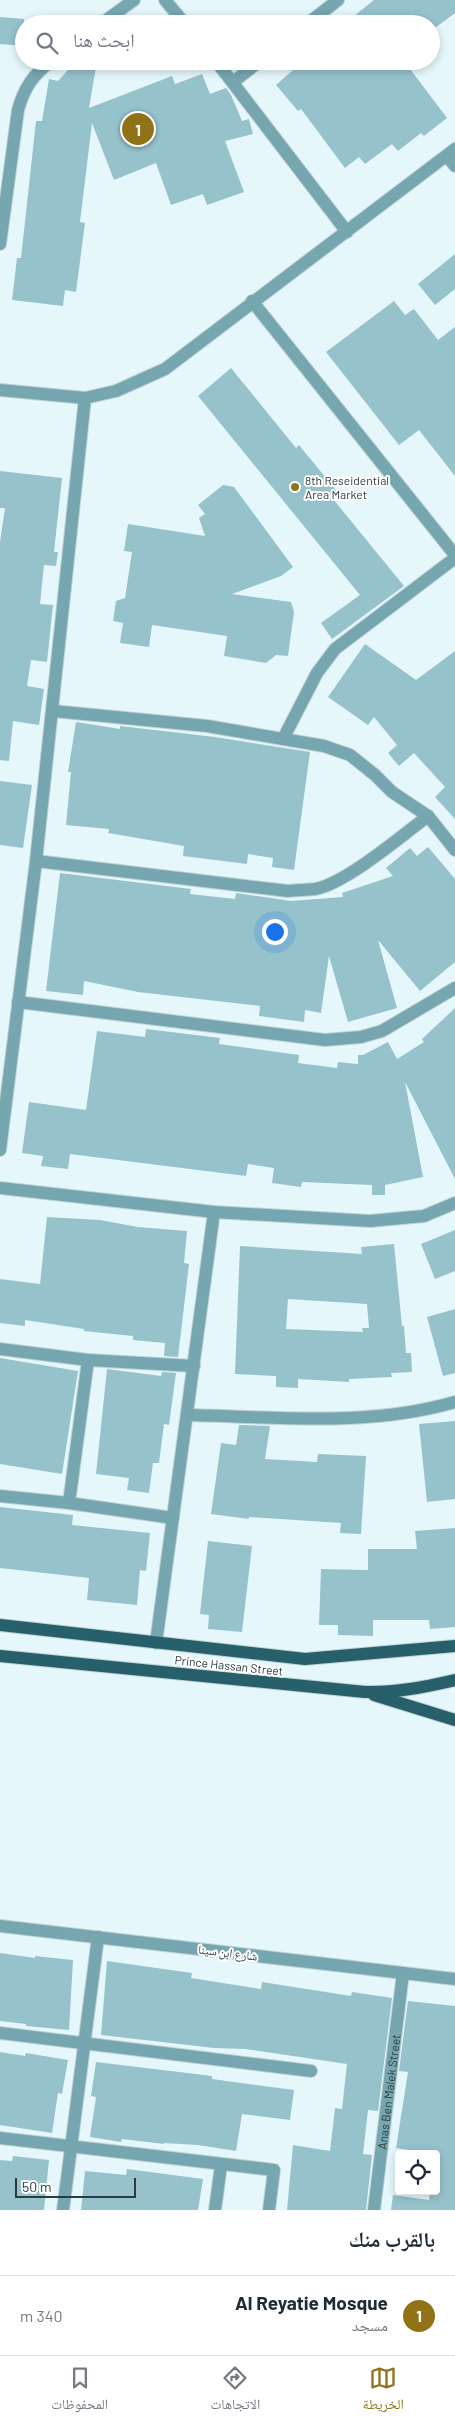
<!DOCTYPE html>
<html lang="ar">
<head>
<meta charset="utf-8">
<style>
	:root { --surface:#fff; --page:#f2f2f3; --text:#1f2937; --muted:#747a83; --line:#e0e1e3; --accent:#917217 }
	body { margin:0; font-family:Barlow,"Noto Naskh Arabic",sans-serif; background:var(--page); color:var(--text); direction:rtl }
	.controls { position:absolute; right:15px; bottom:15px; display:grid; overflow:hidden; border-radius:5px; box-shadow:0 2px 8px #0003 }
	.controls button { width:45px; height:45px; display:grid; place-items:center; padding:0; border:0; border-bottom:1px solid var(--line); background:var(--surface); color:var(--text); font:25px sans-serif }
	.scale { position:absolute; left:15px; bottom:12px; width:121px; box-sizing:border-box; padding-left:5px; border:2px solid #2a3c40; border-top:0; font-size:14px; line-height:18px; white-space:nowrap; color:#2a3c40; -webkit-text-stroke:4px #fff; paint-order:stroke }
	.you { position:absolute; left:274px; top:931px; width:18px; height:18px; margin:-12px; border:4px solid #fff; border-radius:50%; background:#1a73e8; box-shadow:0 0 0 8px #1a73e833 }
	.badge { display:grid; place-items:center; width:32px; height:32px; border-radius:50%; background:var(--accent); color:#fff; font-size:16px; font-weight:700 }
	.pin { position:absolute; translate:-50% -50%; border:2px solid #fff; box-shadow:0 1px 5px #0006 }
	.list { margin:0; padding:0; list-style:none }
	h2 { display:flex; justify-content:space-between; align-items:center; height:65px; margin:0; padding:0 20px; font-size:21px }
	h2 small { font-size:16px; font-weight:400; color:var(--muted) }
	.list li { display:grid; grid-template-columns:32px 1fr auto; gap:15px; align-items:center; box-sizing:border-box; height:80px; padding:0 20px; border-top:1px solid var(--line) }
	.list b { display:block; font-size:19px; white-space:nowrap }
	.list p { margin:0; font-size:16px; white-space:nowrap; color:var(--muted) }
	.list em { font-size:16px; font-style:normal; color:var(--muted) }
	.icon { flex:none; width:28px; height:28px; fill:none; stroke:currentColor; stroke-width:2; stroke-linecap:round; stroke-linejoin:round }
	.map { position:relative; flex:none; width:455px; height:2210px; overflow:hidden; direction:ltr }
	.search { position:absolute; background:var(--surface); box-shadow:0 2px 8px #0003; left:15px; right:15px; top:15px; height:55px; display:flex; align-items:center; gap:12px; box-sizing:border-box; padding:0 18px; border-radius:28px; color:var(--muted); font-size:19px }
	.sheet { height:145px; background:var(--surface) }
	nav { display:flex; justify-content:space-around; align-items:center; box-sizing:border-box; height:70px; border-top:1px solid var(--line); background:var(--surface); font-size:14px; color:var(--muted) }
	nav a { display:grid; justify-items:center; gap:2px }
	nav .on { color:var(--accent) }
	.map>svg:first-child { display:block }
</style>
</head>
<body>
<div class="map">
<svg width="455" height="2210" viewBox="0 0 455 2210">
	<rect width="100%" height="100%" fill="#e5f7fb"/>
	<!-- building -->
	<g fill="#96c2cc" fill-rule="evenodd">
		<path d="M374 0H455V13L431 31V24H344Z"/>
		<path d="M0 17 24 19V46L0 44Z"/>
		<path d="M76 61H97L89 108 172 76 175 84 202 74 210 94 226 88 231 95 242 121 249 119 253 134 225 141 244 192 207 205 203 194 171 205 156 163 114 180 92 123 80 222 85 223 76 292 65 290 63 306 12 300 17 258H21L36 121H42L49 79 58 81Z"/>
		<path d="M286 61H404L447 118 424 136 421 133 398 151 392 144 365 164 359 157 345 168 301 109 298 111 276 85 293 70Z"/>
		<path d="M455 254V289L435 305 418 284Z"/>
		<path d="M394 301 405 315 414 309 438 340 455 327V476L419 430 399 445 326 352Z"/>
		<path d="M231 368 296 448 299 445 339 494 333 499 404 586 332 639 321 623 360 595 198 396Z"/>
		<path d="M0 471 62 478 54 552H58L56 566 44 565 40 604 53 605 47 662 31 660 27 686 44 689 39 725 13 721 9 761 0 760V542L5 508H0Z"/>
		<path d="M223 485 234 487 293 567 281 576 232 594 291 602 294 612 288 656 276 655 266 663 224 656 227 636 152 625 149 647 120 643 123 623 113 621 116 601 125 598 132 552 124 551 128 524 205 536 199 518 205 514 198 505Z"/>
		<path d="M365 644 416 680 455 651V819L435 797 445 787 414 753 399 766 388 753 397 745 374 717 368 725 328 697Z"/>
		<path d="M76 722 120 729V726L215 737 310 752 294 870 272 867 273 858 248 854 247 864 183 856 184 846 108 833 109 829 66 825 71 772H68Z"/>
		<path d="M0 781 32 785 23 848 0 845Z"/>
		<path d="M428 847 455 879V962L420 991 378 940 397 1008 348 1022 329 956 321 1013 305 1010 304 1022 259 1016 260 1006 138 992 84 981 83 995 46 991 60 873 191 889 190 894 235 899 236 893 291 901 343 897 342 893 393 876 386 868 410 848 417 856Z"/>
		<path d="M455 1008V1179L405 1082 423 1177 385 1185V1195H372V1185L302 1182 301 1187 272 1183 274 1168 248 1164 246 1176 70 1154 68 1169 41 1166 43 1156 22 1153 29 1102 86 1110 97 1031 145 1037 146 1029 220 1038 219 1044 299 1055 298 1063 337 1068 338 1062 358 1064V1055H363L388 1042 397 1059 424 1042 422 1039Z"/>
		<path d="M47 1217 100 1220 138 1227 187 1231 184 1263 189 1264 178 1357 164 1356 165 1343 133 1340V1336L84 1331V1329L25 1320V1326L0 1323V1279L40 1284Z"/>
		<path d="M455 1230V1271L435 1279 421 1244Z"/>
		<path d="M394 1244 402 1326H404L406 1353H411L412 1372 391 1373 392 1377 349 1379V1382L298 1379V1388L276 1387V1376L235 1374 240 1246 362 1254 361 1247ZM288 1299 367 1304 369 1328H362L363 1332 286 1329Z"/>
		<path d="M455 1309V1373L443 1376 427 1317Z"/>
		<path d="M0 1358 78 1371 62 1474 0 1464Z"/>
		<path d="M107 1369 161 1376 162 1372 176 1373 169 1425 164 1424 159 1463H153L149 1493 127 1490 129 1478 96 1474Z"/>
		<path d="M455 1421V1499L427 1502 419 1424Z"/>
		<path d="M239 1425 270 1426 265 1459 317 1462 318 1454 366 1456 361 1534 340 1533 341 1523 249 1517V1519L211 1514 221 1443 236 1445Z"/>
		<path d="M0 1507 73 1515 72 1525 150 1533 146 1571 140 1570 137 1605 87 1600 89 1578 0 1568Z"/>
		<path d="M455 1528V1627L430 1629 429 1620H373V1636L338 1635V1625H319L321 1569 368 1570V1549H417L415 1531Z"/>
		<path d="M208 1541 252 1546 242 1632 208 1629 209 1615 200 1614Z"/>
		<path d="M0 1953 35 1958V1956L73 1960 69 2030 26 2026V2024L0 2021Z"/>
		<path d="M107 1961 192 1973 191 1978 261 1989 262 1982 351 1996 352 1992 392 1998 378 2111 368 2110 363 2154 372 2155 366 2210H287L293 2145 330 2151 335 2108 342 2109 347 2064 245 2049 214 2048 101 2035Z"/>
		<path d="M408 2001 455 2006V2210H391L393 2195 429 2200 430 2191H436V2154L396 2148 408 2072 399 2071Z"/>
		<path d="M0 2052 25 2056 26 2053 68 2060 62 2094 58 2093 52 2133 0 2125Z"/>
		<path d="M96 2062 212 2076V2079L294 2090 290 2120 242 2114 236 2151 198 2145 164 2143V2144L122 2139 121 2142 90 2137 96 2097 91 2096Z"/>
		<path d="M13 2156 49 2160 44 2210H0V2160L12 2161Z"/>
		<path d="M127 2169 203 2179 198 2210H81L85 2171 126 2175Z"/>
	</g>
	<g fill="none" stroke-linecap="round" stroke-linejoin="round">
		<!-- minor casing -->
		<g stroke="#c0d2d6" stroke-width="14">
			<g id="minor">
				<path d="M165 0 185 24"/>
				<path d="M101 24 134 0"/>
				<path d="M307 24 338 0"/>
				<path d="M216 61 347 232"/>
				<path d="M233 82 260 61"/>
				<path d="M447 156 455 166"/>
				<path d="M0 244 18 110C24 88 33 75 51 61"/>
				<path d="M252 301 455 555"/>
				<path d="M0 390 85 398 116 391 165 369 455 149"/>
				<path d="M53 711 207 726 324 746 350 755 375 775 392 792 428 816 455 850"/>
				<path d="M283 739 317 673 335 649 455 558"/>
				<path d="M36 861 288 891C297 890 306 890 315 889 345 884 403 835 428 816"/>
				<path d="M18 1002 325 1040 361 1037 382 1031 455 988"/>
				<path d="M0 1150 36 861 85 398"/>
				<path d="M0 1188 214 1212 370 1221 424 1216 455 1203"/>
				<path d="M0 1349 88 1360 69 1503"/>
				<path d="M88 1360 194 1366"/>
				<path d="M188 1415C277 1417 369 1427 455 1402"/>
				<path d="M0 1496 69 1503 173 1518"/>
				<path d="M156 1643 214 1212"/>
				<path d="M0 1926 455 1979"/>
				<path d="M0 2033 311 2071"/>
				<path d="M0 2138 274 2170 269 2210"/>
				<path d="M63 2210 98 1937"/>
				<path d="M215 2210 221 2165"/>
				<path id="s1" d="M374 2210 403 1973"/>
			</g>
		</g>
		<!-- primary casing -->
		<g stroke="#c0d2d6" stroke-width="14">
			<g id="primary">
				<path d="M0 1625 305 1659 455 1646"/>
				<path d="M0 1656 365 1692C395 1693 425 1687 455 1680"/>
				<path d="M374 1695 455 1720"/>
			</g>
		</g>
		<!-- minor -->
		<use href="#minor" stroke="#76a6b0" stroke-width="12"/>
		<!-- primary -->
		<use href="#primary" stroke="#275f6a" stroke-width="12"/>
	</g>
	<!-- markers -->
	<circle fill="#917217" stroke="#fff" stroke-width="2" cx="295" cy="487" r="5"/>
	<g text-anchor="middle" dominant-baseline="central" stroke-width="4" stroke-linejoin="round" paint-order="stroke">
		<!-- poi labels -->
		<g font-size="12" fill="#2a3c40" stroke="#fff" text-anchor="start">
			<text x="305" y="480">8th Reseidential<tspan x="305" dy="14">Area Market</tspan></text>
		</g>
		<!-- street labels -->
		<g font-size="12" fill="#2a3c40" stroke="#fff">
			<text transform="translate(229 1665) rotate(6)">Prince Hassan Street</text>
			<text transform="translate(228 1952) rotate(7)">شارع ابن سينا</text>
			<text stroke="none"><textPath href="#s1" startOffset="119">Anas Ben Malek Street</textPath></text>
		</g>
	</g>
</svg>
<div class="controls">
<button><svg class="icon" aria-label="locate" viewBox="0 0 24 24"><circle cx="12" cy="12" r="6"/><path d="M12 2v4M12 18v4M2 12h4M18 12h4"/></svg></button>
</div>
<div class="scale">50 m</div>
<div class="you"></div>
<div class="pin badge" style="left:138px;top:129px">1</div>
<div class="search"><svg class="icon" aria-label="search" viewBox="0 0 24 24"><circle cx="10" cy="10" r="6"/><path d="M15 15l6 6"/></svg>ابحث هنا</div>
</div>
<section class="sheet">
<h2>بالقرب منك<small></small></h2>
<ul class="list">
<li><span class="badge">1</span><div><b>Al Reyatie Mosque</b><p>مسجد</p></div><em>340 m</em></li>
</ul>
</section>
<nav>
<a class="on"><svg class="icon" aria-label="map" viewBox="0 0 24 24"><path d="M3 6l6-2 6 2 6-2v14l-6 2-6-2-6 2zM9 4v14M15 6v14"/></svg>الخريطة</a>
<a><svg class="icon" aria-label="directions" viewBox="0 0 24 24"><path d="M12 3l9 9-9 9-9-9zM9 14v-3h6M13 9l2 2-2 2"/></svg>الاتجاهات</a>
<a><svg class="icon" aria-label="saved" viewBox="0 0 24 24"><path d="M7 4h10v16l-5-4-5 4z"/></svg>المحفوظات</a>
</nav>
</body>
</html>
